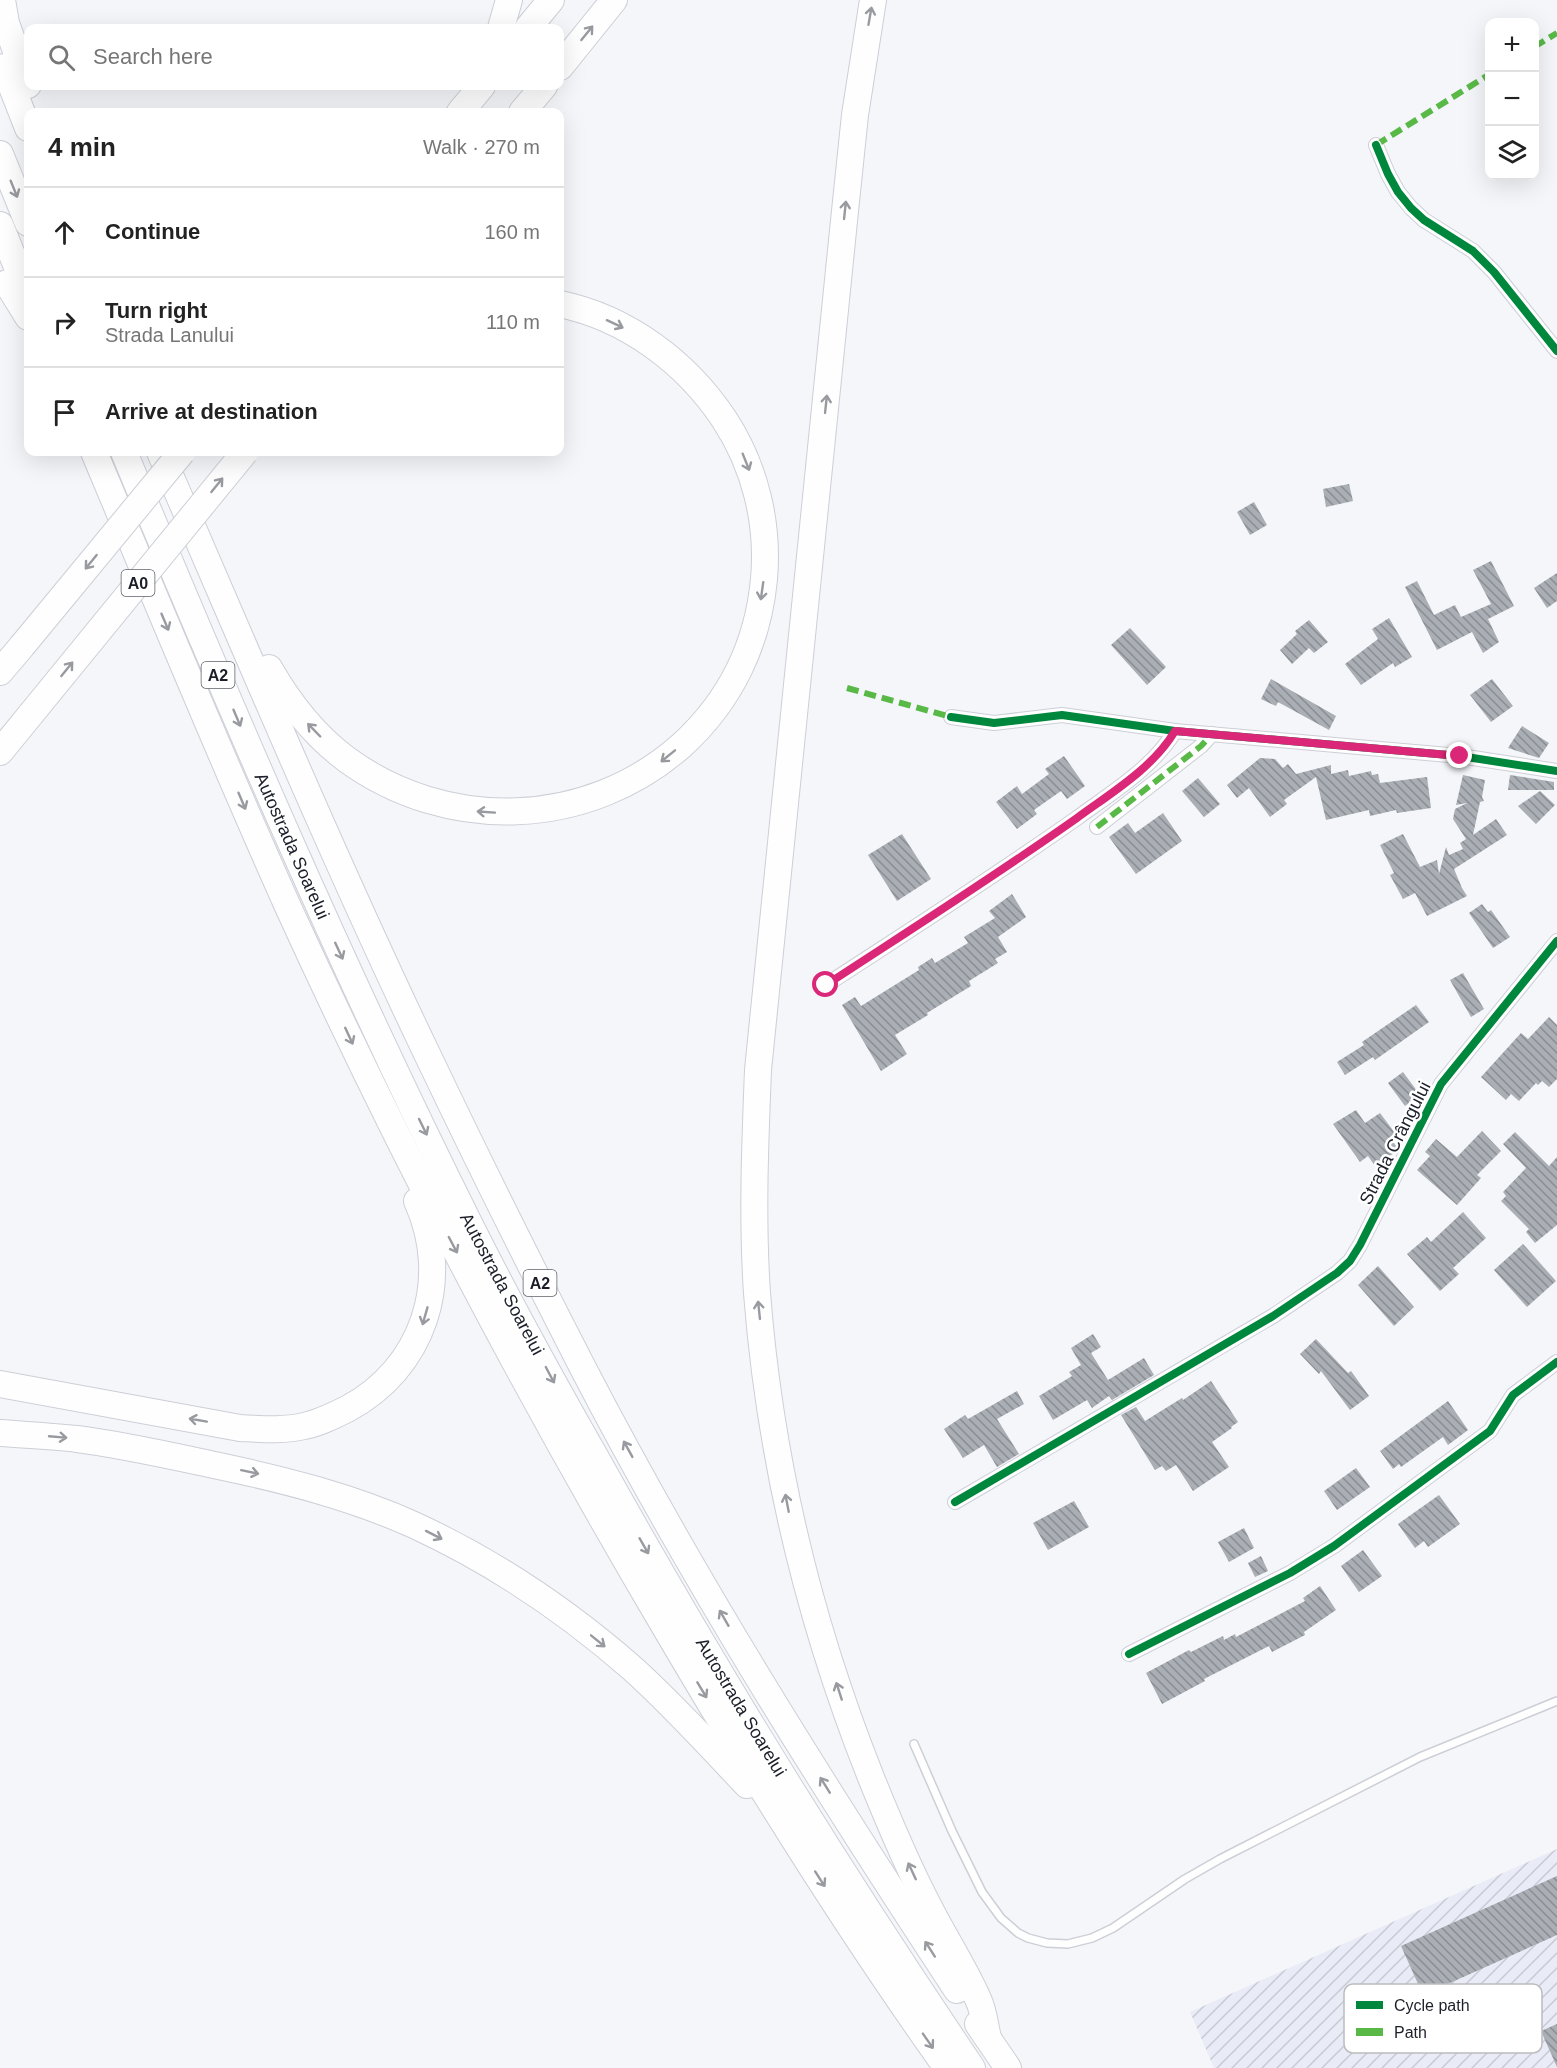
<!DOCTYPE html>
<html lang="en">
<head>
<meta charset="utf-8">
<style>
	:root { --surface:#fff; --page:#f2f2f2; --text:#222; --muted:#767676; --line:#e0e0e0 }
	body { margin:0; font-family:Arial,sans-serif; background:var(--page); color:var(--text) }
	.controls { position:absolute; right:18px; top:18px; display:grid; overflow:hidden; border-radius:12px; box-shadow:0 6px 24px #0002 }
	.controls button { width:54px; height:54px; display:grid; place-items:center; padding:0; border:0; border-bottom:2px solid var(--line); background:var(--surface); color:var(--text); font:30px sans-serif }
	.stop { position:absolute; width:18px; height:18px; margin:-14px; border:4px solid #db2777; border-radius:50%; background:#fff }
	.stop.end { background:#db2777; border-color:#fff; box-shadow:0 2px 6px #0008 }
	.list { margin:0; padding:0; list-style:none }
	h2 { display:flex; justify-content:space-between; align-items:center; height:78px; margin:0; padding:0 24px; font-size:26px }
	h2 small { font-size:20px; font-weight:400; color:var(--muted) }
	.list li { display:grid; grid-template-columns:39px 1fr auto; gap:18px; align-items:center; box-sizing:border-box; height:90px; padding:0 24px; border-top:2px solid var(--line) }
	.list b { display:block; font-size:22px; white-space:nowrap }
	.list p { margin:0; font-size:20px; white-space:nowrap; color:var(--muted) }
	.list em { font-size:20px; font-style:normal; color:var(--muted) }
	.icon { flex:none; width:33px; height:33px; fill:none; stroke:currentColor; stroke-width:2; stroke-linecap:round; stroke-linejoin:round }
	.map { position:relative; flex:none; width:1557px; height:2068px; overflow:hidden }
	.search { position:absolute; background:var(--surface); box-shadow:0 6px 24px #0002; left:24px; top:24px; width:540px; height:66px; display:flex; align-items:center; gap:15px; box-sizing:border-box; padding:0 21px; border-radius:12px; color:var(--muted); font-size:22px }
	.panel { position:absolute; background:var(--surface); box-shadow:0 6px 24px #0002; left:24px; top:108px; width:540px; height:348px; border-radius:12px }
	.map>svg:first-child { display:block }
</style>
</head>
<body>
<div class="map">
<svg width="1557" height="2068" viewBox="0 0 1557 2068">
	<defs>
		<pattern id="industrial-furrows" width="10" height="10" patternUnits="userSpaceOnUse" patternTransform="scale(1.5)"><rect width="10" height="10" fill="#e9ecf7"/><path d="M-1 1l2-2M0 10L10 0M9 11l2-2" fill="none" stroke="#c7cad4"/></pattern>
		<pattern id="building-back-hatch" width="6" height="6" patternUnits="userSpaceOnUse" patternTransform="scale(1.5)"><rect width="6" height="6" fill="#aaafb5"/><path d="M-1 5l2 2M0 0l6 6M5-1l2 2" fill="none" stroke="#8a8e93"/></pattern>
	</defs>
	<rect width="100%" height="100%" fill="#f5f6fa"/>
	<!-- industrial -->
	<path fill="url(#industrial-furrows)" d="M1557 1849V2068H1214L1190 2012Z"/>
	<!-- building -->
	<g fill="url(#building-back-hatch)">
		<path d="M1349 484 1353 501 1326 507 1323 489Z"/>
		<path d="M1254 502 1267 525 1250 535 1237 512Z"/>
		<path d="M1491 561 1514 606 1488 619 1499 642 1483 653 1472 632 1437 650 1405 587 1417 581 1434 615 1455 605 1461 617 1491 604 1473 570Z"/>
		<path d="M1557 573V601L1547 608 1534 588Z"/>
		<path d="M1389 618 1412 657 1395 667 1393 663 1361 685 1345 664 1378 639 1372 629Z"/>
		<path d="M1309 620 1328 642 1314 653 1309 648 1292 664 1280 650 1297 634 1295 631Z"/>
		<path d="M1130 628 1166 667 1147 685 1111 645Z"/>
		<path d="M1271 679 1336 716 1329 730 1278 702 1276 706 1261 699Z"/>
		<path d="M1492 679 1513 706 1491 722 1470 695Z"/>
		<path d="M1522 726 1549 743 1539 758 1508 748Z"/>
		<path d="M1064 756 1085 786 1067 799 1061 791 1034 810 1037 814 1017 829 996 802 1017 786 1022 794 1049 774 1045 769Z"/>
		<path d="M1260 758 1275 759 1283 768 1288 764 1296 774 1331 765V774L1348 770 1349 776 1371 771 1372 775 1378 774 1380 783 1427 777 1431 808 1397 813 1396 810 1370 816 1369 810 1326 820 1316 777 1284 800 1287 804 1270 817 1249 788 1237 798 1227 785Z"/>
		<path d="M1463 775 1485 780 1482 797 1484 801 1480 802 1473 835 1496 819 1507 835 1454 869 1462 888 1467 896 1427 916 1415 893 1403 899 1390 875 1394 873 1380 845 1403 834 1420 867 1437 860 1439 874 1446 847 1449 855 1463 849 1460 843 1466 839 1453 819 1455 809 1467 803 1456 805Z"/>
		<path d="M1510 775 1554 782V790H1508Z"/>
		<path d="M1198 778 1220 804 1204 817 1182 791Z"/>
		<path d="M1540 791 1555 805 1536 824 1518 806Z"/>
		<path d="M1163 813 1182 841 1136 874 1109 837 1128 823 1135 833Z"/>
		<path d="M902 834 931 879 897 901 868 855Z"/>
		<path d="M1012 894 1026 917 998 937 1007 952 995 959 998 963 969 981 971 986 927 1013 928 1015 895 1035 907 1054 881 1071 842 1005 855 997 861 1006 919 970 918 967 932 958 935 963 968 943 964 937 995 918 989 911Z"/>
		<path d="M1482 904 1488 912 1491 910 1510 937 1493 948 1469 913Z"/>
		<path d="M1463 973 1484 1009 1471 1017 1450 980Z"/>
		<path d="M1416 1005 1429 1022 1375 1060 1373 1057 1345 1075 1337 1062 1364 1045 1362 1042Z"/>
		<path d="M1549 1017 1557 1025V1079L1549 1087 1542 1081 1538 1085 1536 1083 1519 1101 1511 1094 1506 1100 1481 1077 1521 1033 1528 1039Z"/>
		<path d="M1403 1072 1420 1095 1405 1106 1388 1083Z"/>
		<path d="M1356 1110 1365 1123 1380 1113 1395 1133 1390 1137 1398 1149 1397 1151 1375 1166 1368 1156 1360 1162 1333 1124Z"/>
		<path d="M1482 1131 1501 1151 1477 1175 1481 1178 1457 1205 1417 1170 1430 1156 1425 1152 1436 1139 1457 1157Z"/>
		<path d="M1515 1132 1549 1166 1557 1157V1225L1535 1243 1526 1232 1529 1229 1501 1201 1506 1196 1503 1192 1526 1168 1503 1144Z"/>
		<path d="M1463 1212 1486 1238 1453 1268 1459 1274 1440 1291 1407 1254 1427 1237 1431 1242Z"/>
		<path d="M1523 1244 1556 1281 1527 1307 1494 1270Z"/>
		<path d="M1378 1266 1414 1307 1394 1326 1358 1285Z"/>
		<path d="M1093 1334 1101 1347 1091 1353 1108 1380 1144 1358 1154 1375 1112 1400 1109 1396 1092 1408 1087 1400 1053 1420 1039 1396 1072 1376 1069 1372 1081 1365 1071 1348Z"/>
		<path d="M1316 1339 1348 1373 1351 1371 1369 1396 1350 1410 1321 1371 1319 1374 1300 1354Z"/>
		<path d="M1211 1381 1238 1422 1231 1427 1232 1428 1212 1442 1229 1467 1193 1491 1176 1465 1166 1471 1162 1466 1155 1470 1121 1415 1136 1407 1145 1421 1182 1398 1183 1400Z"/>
		<path d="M1017 1391 1024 1404 997 1419 1019 1454 997 1467 984 1445 963 1458 944 1429 965 1415 968 1419Z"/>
		<path d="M1448 1401 1468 1430 1448 1445 1443 1437 1401 1467 1399 1464 1393 1469 1380 1451Z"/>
		<path d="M1356 1468 1370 1487 1337 1510 1324 1491Z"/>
		<path d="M1439 1495 1460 1524 1428 1547 1424 1541 1415 1548 1398 1524Z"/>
		<path d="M1074 1501 1089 1527 1048 1550 1033 1523Z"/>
		<path d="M1244 1528 1254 1548 1229 1562 1218 1542Z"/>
		<path d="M1363 1550 1382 1576 1359 1592 1341 1566Z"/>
		<path d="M1261 1556 1268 1571 1255 1577 1248 1563Z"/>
		<path d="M1320 1586 1336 1610 1304 1632 1305 1635 1272 1652 1269 1646 1204 1679 1205 1681 1162 1704 1146 1673 1189 1650 1191 1652 1223 1636 1224 1640 1235 1634 1236 1637 1305 1601 1303 1598Z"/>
		<path d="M1557 1876V1935L1423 1995 1401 1946Z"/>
		<path d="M1557 2024V2067L1541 2031Z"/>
	</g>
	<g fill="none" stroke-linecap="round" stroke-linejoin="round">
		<!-- service casing -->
		<g stroke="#cdcfd7" stroke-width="10">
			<path id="service" d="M914 1744 952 1831 982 1892 1001 1918 1018 1933 1028 1938 1047 1943 1068 1944 1092 1938 1113 1928 1185 1879 1220 1859 1420 1757 1557 1701"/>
		</g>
		<!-- minor casing -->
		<g stroke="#cdcfd7" stroke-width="16">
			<g id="minor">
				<path d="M1376 145 1388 174 1398 192 1411 208 1424 220 1473 251 1494 272 1557 351"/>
				<path d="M951 717 994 723 1062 715 1175 731 1460 756 1557 771"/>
				<path d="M1097 827 1201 746 1212 734"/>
				<path d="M826 985C910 930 995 876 1077 818 1111 793 1153 768 1175 731"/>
				<path d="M955 1502 1273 1316 1337 1273 1350 1261 1360 1245 1441 1084 1557 941"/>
				<path d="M1129 1654 1290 1573 1334 1546 1490 1431 1513 1395 1557 1362"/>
			</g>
		</g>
		<!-- motorway casing -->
		<g stroke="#cdcfd7" stroke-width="28">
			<g id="motorway">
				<path d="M2 0 6 23 28 85"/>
				<path d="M873 0 855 115 845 211 758 1070C755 1145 752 1219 757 1293 770 1461 810 1625 872 1780 889 1822 907 1865 928 1905 944 1937 964 1967 978 1999 984 2011 985 2026 988 2038"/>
				<path d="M501 28 509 0"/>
				<path d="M528 28 551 0"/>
				<path d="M4 67 28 128"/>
				<path d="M560 67 614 0"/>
				<path d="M460 112 482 86"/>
				<path d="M522 112 544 86"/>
				<path d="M0 154 28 223"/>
				<path d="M0 225 28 294"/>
				<path d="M7 283 28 317"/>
				<path d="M94 452C158 604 221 758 289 909 402 1157 530 1399 669 1634 756 1782 847 1928 947 2068"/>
				<path d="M124 452C232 712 343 971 469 1223 509 1303 552 1381 596 1458 712 1667 838 1870 972 2068"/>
				<path d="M160 452C248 654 333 858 429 1058 479 1163 531 1267 584 1370 695 1584 825 1789 957 1990"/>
				<path d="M269 668C289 703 314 735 346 759 447 833 588 829 682 745 730 701 758 644 764 579 769 523 755 466 724 419 686 362 627 318 560 304"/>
				<path d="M0 672 22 646"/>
				<path d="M0 752 31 714"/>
				<path d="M0 1384 240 1428C261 1429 283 1431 304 1426 319 1423 333 1416 347 1409 423 1369 453 1280 417 1201"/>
				<path d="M0 1433C25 1435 51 1436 77 1439 124 1445 172 1456 219 1466 285 1480 352 1497 414 1525 492 1561 568 1612 633 1669 673 1705 710 1746 747 1785"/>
				<path d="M978 2024 1008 2068"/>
			</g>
		</g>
		<!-- service -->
		<use href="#service" stroke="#fefefe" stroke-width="7"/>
		<!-- minor -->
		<use href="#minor" stroke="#fefefe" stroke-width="14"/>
		<!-- motorway -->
		<use href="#motorway" stroke="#fefefe" stroke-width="26"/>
		<!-- motorway-bridge casing -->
		<g stroke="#cdcfd7" stroke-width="28" stroke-linecap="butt">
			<g id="motorway-bridge">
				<path d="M22 646 182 452"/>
				<path d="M31 714 245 452"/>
			</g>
		</g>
		<!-- motorway-bridge -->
		<use href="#motorway-bridge" stroke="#fefefe" stroke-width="26"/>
		<!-- quiet -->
		<g stroke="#58b947" stroke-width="6" stroke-dasharray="12 6" stroke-linecap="butt">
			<path d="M1534 47 1557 33"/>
			<path d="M1376 145 1490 74"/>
			<path d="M847 688 951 717"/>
			<path d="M1097 827 1201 746 1212 734"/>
			<path d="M826 985C910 930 995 876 1077 818 1111 793 1153 768 1175 731"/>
		</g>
		<!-- cycleway casing -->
		<g stroke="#fff" stroke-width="11">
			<g id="cycleway">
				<path d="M1376 145 1388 174 1398 192 1411 208 1424 220 1473 251 1494 272 1557 351"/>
				<path d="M951 717 994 723 1062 715 1175 731 1460 756 1557 771"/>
				<path d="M955 1502 1273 1316 1337 1273 1350 1261 1360 1245 1441 1084 1557 941"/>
				<path d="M1129 1654 1290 1573 1334 1546 1490 1431 1513 1395 1557 1362"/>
			</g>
		</g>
		<!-- cycleway -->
		<use href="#cycleway" stroke="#00873e" stroke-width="8"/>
	</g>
	<!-- one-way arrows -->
	<defs><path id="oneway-shaft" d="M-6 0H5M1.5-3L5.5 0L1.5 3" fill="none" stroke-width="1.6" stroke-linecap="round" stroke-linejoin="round" transform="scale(1.5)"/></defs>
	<g stroke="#989a9f">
		<use href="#oneway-shaft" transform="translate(870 16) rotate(-80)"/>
		<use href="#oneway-shaft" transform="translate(587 33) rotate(-51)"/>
		<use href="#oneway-shaft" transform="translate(14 189) rotate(68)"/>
		<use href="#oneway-shaft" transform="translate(845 210) rotate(-84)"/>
		<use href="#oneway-shaft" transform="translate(615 324) rotate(25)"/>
		<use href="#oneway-shaft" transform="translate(826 404) rotate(-84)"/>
		<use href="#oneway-shaft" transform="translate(746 462) rotate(68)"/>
		<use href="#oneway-shaft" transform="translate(217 485) rotate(-51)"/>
		<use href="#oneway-shaft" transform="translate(91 562) rotate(129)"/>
		<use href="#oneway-shaft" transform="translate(762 591) rotate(98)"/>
		<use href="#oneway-shaft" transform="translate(165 622) rotate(67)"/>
		<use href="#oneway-shaft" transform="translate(67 669) rotate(-51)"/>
		<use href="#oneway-shaft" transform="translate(237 718) rotate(67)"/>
		<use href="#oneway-shaft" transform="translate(314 730) rotate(-134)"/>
		<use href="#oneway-shaft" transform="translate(668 756) rotate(141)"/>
		<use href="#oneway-shaft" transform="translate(242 801) rotate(67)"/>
		<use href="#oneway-shaft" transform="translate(486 812) rotate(-176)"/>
		<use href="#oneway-shaft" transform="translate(339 951) rotate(65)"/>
		<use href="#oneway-shaft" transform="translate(349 1036) rotate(65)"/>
		<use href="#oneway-shaft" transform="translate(423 1127) rotate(64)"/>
		<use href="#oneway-shaft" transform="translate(453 1245) rotate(62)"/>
		<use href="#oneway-shaft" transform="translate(759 1310) rotate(-96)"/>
		<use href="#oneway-shaft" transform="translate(425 1316) rotate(106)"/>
		<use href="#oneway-shaft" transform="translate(550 1375) rotate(62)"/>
		<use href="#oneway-shaft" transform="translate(198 1420) rotate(-170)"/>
		<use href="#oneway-shaft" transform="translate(58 1437) rotate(5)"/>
		<use href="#oneway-shaft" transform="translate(628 1449) rotate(-119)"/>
		<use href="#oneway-shaft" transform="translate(250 1472) rotate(12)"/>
		<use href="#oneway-shaft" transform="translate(787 1503) rotate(-101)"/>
		<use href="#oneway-shaft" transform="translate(434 1535) rotate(27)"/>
		<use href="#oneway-shaft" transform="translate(644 1546) rotate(60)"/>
		<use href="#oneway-shaft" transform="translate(724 1618) rotate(-120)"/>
		<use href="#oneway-shaft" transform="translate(598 1641) rotate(39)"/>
		<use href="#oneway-shaft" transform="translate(702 1690) rotate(59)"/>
		<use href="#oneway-shaft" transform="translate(839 1691) rotate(-108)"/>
		<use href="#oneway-shaft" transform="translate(825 1785) rotate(-122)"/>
		<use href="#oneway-shaft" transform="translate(912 1871) rotate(-115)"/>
		<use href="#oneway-shaft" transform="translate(820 1879) rotate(57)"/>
		<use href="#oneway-shaft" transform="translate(930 1949) rotate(-123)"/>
		<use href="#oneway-shaft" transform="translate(928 2041) rotate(55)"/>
	</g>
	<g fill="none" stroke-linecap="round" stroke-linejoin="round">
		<!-- route -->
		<path stroke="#db2777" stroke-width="8" d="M826 985C910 930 995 876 1077 818 1111 793 1153 768 1175 731L1460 756"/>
	</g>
	<g text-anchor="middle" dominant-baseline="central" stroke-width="5" stroke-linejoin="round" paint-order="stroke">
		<!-- shield labels -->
		<g fill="#fff" stroke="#60626a" stroke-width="1.5">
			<rect x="121.5" y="570" width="33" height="26" rx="4.5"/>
			<rect x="201.5" y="662" width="33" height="26" rx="4.5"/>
			<rect x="523.5" y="1270" width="33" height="26" rx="4.5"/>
		</g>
		<g font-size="16" font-weight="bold" fill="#1c1f2a">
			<text x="138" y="583">A0</text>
			<text x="218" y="675">A2</text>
			<text x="540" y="1283">A2</text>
		</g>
		<!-- street labels -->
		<g font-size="18" fill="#1c1f2a" stroke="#fff">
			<text transform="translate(292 846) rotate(66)">Autostrada Soarelui</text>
			<text transform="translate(1395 1143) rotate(-63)">Strada Crângului</text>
			<text transform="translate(502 1284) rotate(62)">Autostrada Soarelui</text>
			<text transform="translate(741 1707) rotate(59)">Autostrada Soarelui</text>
		</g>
	</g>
	<!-- legend -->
	<rect x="1344" y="1984" width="198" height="69" rx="9" fill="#fff" stroke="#bbbcbf" stroke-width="1.5"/>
	<rect x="1356" y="2001" width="27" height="8" fill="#00873e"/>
	<rect x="1356" y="2028" width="27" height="8" fill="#58b947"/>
	<g font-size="16" fill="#1c1f2a">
		<text x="1394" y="2011">Cycle path</text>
		<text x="1394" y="2038">Path</text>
	</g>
</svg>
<div class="controls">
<button>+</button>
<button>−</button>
<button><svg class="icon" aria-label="layers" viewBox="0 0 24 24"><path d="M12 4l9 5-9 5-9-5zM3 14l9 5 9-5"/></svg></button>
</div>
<div class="stop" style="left:826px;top:985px"></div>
<div class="stop end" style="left:1460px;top:756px"></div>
<div class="search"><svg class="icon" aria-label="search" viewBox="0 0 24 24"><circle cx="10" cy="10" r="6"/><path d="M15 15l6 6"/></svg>Search here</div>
<section class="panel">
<h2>4 min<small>Walk · 270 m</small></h2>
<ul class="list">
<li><svg class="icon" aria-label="ahead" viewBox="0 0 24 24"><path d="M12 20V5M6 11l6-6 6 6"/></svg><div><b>Continue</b></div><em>160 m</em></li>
<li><svg class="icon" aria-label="right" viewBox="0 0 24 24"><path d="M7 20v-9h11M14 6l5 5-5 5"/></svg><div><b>Turn right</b><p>Strada Lanului</p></div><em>110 m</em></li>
<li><svg class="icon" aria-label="arrive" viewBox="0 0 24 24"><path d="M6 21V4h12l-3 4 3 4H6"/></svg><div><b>Arrive at destination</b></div></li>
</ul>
</section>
</div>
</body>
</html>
